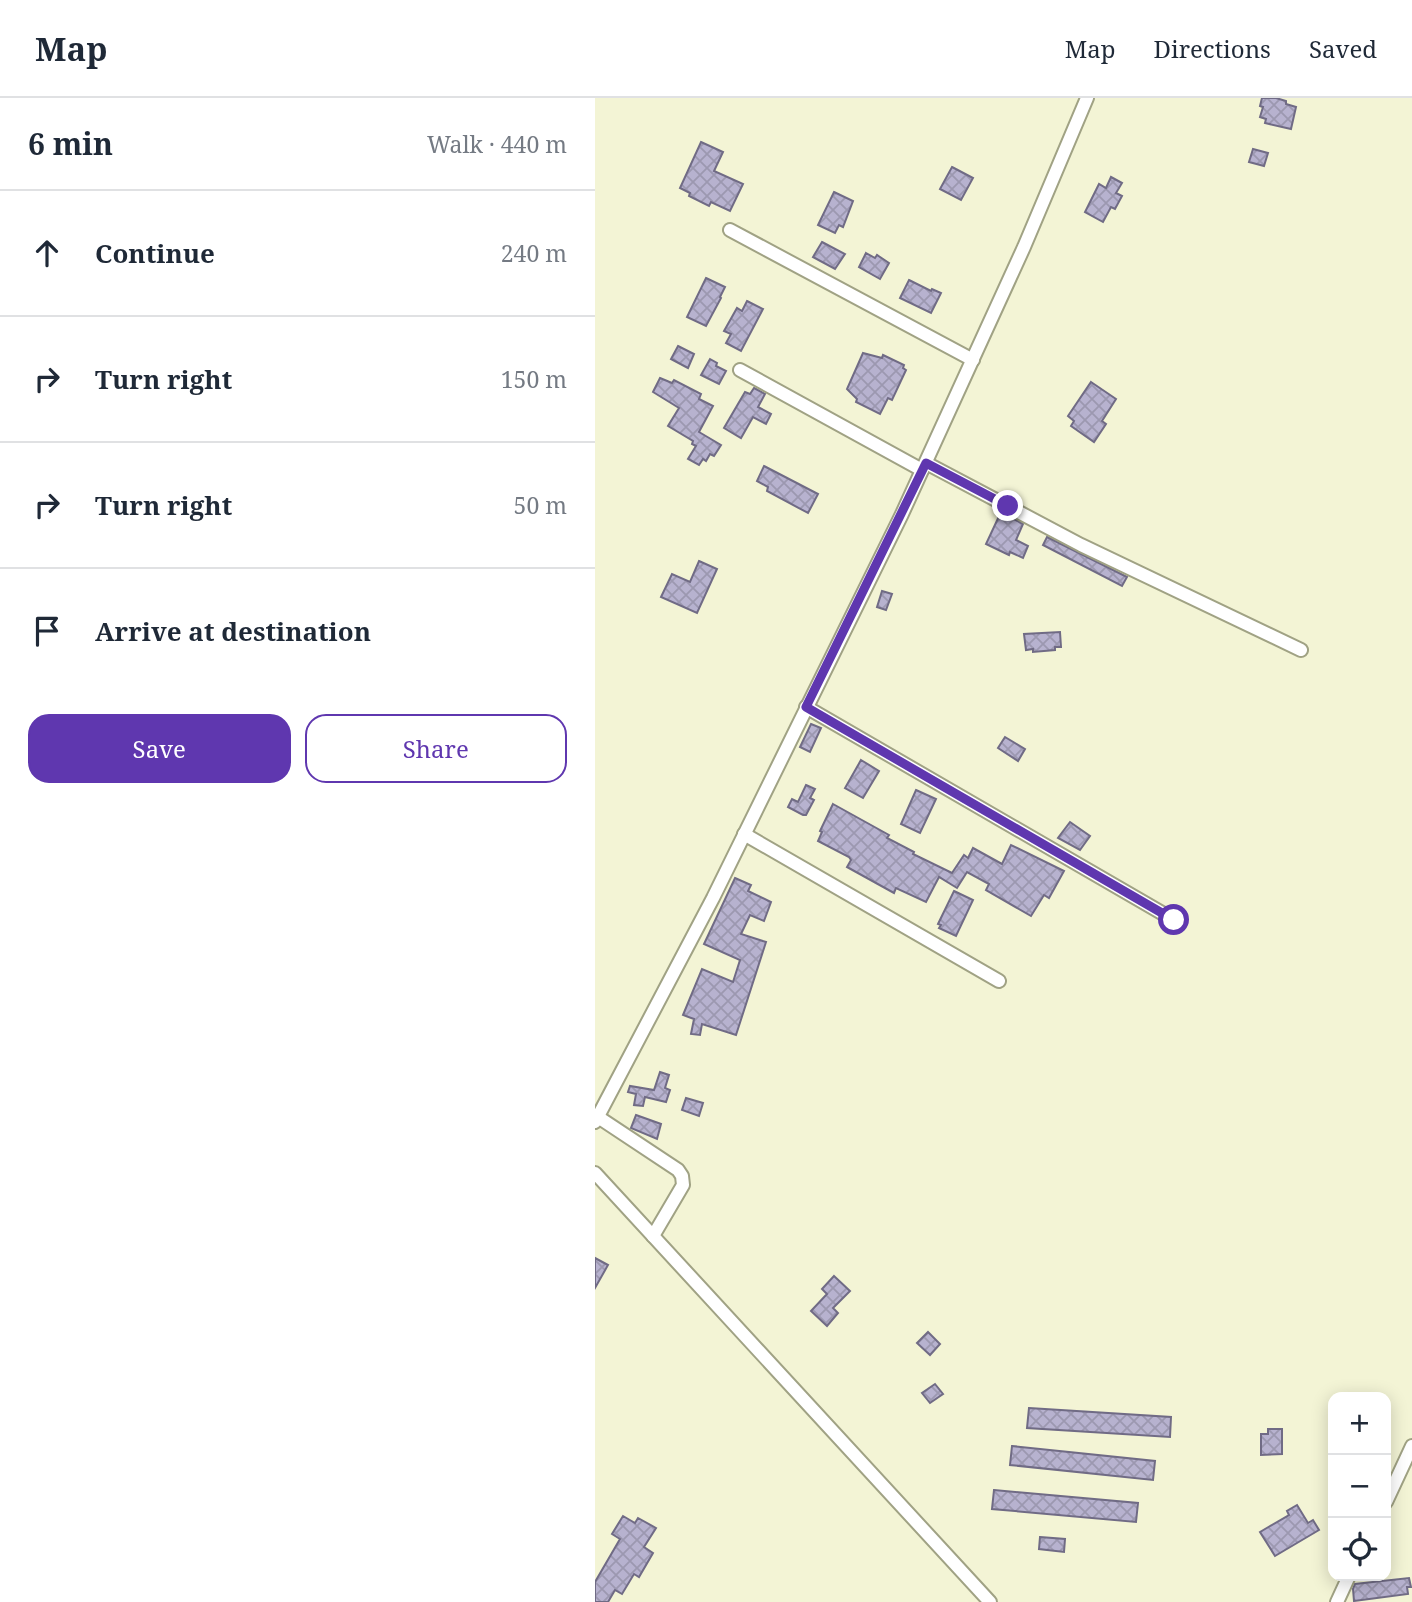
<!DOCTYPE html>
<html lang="en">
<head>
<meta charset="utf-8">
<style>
	:root { --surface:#fff; --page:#f6f6f7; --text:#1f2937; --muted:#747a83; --line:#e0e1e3; --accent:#5f37af }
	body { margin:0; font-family:"Noto Serif",serif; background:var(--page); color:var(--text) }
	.controls { position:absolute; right:21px; bottom:21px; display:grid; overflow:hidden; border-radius:14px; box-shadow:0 4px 18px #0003 }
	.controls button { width:63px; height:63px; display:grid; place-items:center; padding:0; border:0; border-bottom:2px solid var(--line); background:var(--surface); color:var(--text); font:35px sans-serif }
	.stop { position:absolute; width:21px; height:21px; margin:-16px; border:5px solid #5f37af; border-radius:50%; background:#fff }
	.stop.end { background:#5f37af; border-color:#fff; box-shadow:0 2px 7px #0008 }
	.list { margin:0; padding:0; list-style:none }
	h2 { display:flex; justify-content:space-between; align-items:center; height:91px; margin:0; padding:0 28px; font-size:30px }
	h2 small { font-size:23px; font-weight:400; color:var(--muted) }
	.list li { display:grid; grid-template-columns:46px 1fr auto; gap:21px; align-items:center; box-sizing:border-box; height:126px; padding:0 28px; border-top:2px solid var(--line) }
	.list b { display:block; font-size:26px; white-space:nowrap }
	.list em { font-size:23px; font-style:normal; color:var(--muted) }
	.actions { display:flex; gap:14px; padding:21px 28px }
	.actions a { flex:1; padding:16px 0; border:2px solid var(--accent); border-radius:21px; text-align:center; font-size:24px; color:var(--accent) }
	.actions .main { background:var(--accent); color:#fff }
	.icon { flex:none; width:38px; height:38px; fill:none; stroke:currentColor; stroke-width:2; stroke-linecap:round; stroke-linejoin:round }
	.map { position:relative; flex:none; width:817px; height:1504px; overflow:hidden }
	header { display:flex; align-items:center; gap:42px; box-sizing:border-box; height:98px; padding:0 35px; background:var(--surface); border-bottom:2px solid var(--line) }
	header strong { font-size:33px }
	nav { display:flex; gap:38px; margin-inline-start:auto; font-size:24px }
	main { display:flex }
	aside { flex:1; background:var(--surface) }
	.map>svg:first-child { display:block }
</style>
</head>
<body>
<header>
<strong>Map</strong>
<nav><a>Map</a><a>Directions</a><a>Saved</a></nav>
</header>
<main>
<aside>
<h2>6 min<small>Walk · 440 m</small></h2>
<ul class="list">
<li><svg class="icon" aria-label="ahead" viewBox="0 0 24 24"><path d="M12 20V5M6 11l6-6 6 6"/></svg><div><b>Continue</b></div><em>240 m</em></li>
<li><svg class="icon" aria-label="right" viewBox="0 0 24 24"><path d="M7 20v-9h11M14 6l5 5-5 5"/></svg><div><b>Turn right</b></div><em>150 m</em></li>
<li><svg class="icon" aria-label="right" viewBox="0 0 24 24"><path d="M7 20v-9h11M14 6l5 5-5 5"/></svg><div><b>Turn right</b></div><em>50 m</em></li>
<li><svg class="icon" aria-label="arrive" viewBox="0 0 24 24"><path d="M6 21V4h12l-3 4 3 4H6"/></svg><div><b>Arrive at destination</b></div></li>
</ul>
<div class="actions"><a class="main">Save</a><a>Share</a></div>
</aside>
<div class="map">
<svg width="817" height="1504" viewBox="0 0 817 1504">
	<defs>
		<pattern id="building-cross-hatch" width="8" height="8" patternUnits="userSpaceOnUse" patternTransform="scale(1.75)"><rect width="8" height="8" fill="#b7b2cf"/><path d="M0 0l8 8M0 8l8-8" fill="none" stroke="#9c98b0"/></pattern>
	</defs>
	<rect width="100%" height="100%" fill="#f3f4d5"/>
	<!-- building -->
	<g fill="url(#building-cross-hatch)" stroke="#706b85" stroke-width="2">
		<path d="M667 0H681L691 3V6L701 9 696 31 670 25 671 21 665 19 668 9 665 8Z"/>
		<path d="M106 44 128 54 119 73 148 86 135 113 116 104 114 108 94 98 95 95 85 90Z"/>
		<path d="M658 51 673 55 669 68 654 64Z"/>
		<path d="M357 69 378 80 366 102 345 91Z"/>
		<path d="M516 79 527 85 521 95 527 98 520 111 516 109 508 124 490 114 504 86 511 90Z"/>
		<path d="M239 94 258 103 248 129 244 127 240 135 223 127Z"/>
		<path d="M227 144 250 156 240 171 218 159Z"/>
		<path d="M271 155 280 160 282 157 294 165 285 181 264 169Z"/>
		<path d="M111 180 130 189 125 199 126 200 111 228 92 219Z"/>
		<path d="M314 182 336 193 337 191 346 195 336 215 305 200Z"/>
		<path d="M152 203 168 211 146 253 131 245 136 236 129 233 142 210 147 213Z"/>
		<path d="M83 248 99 256 93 270 76 261Z"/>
		<path d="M268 255 287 260 288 257 309 267 308 270 311 272 297 302 293 300 285 316 261 304 262 301 252 291Z"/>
		<path d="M115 261 122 265 121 268 131 273 124 286 106 277Z"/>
		<path d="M65 280 77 285 79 282 106 296 104 301 118 308 104 334 126 347 119 358 115 356 111 363 108 361 104 367 93 361 101 348 97 346 98 343 73 328 84 310 58 294Z"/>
		<path d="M496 284 521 301 507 323 511 326 499 344 476 328 479 323 473 318Z"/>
		<path d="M159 290 170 296 163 309 176 316 171 326 158 319 146 340 129 330 150 294 155 296Z"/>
		<path d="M169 368 223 396 213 415 172 393 173 389 162 383Z"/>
		<path d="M406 414 428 426 421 442 433 448 428 460 415 454 414 457 391 446Z"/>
		<path d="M452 439 532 479 527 488 448 447Z"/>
		<path d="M104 463 122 471 102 515 66 499 77 476 95 484Z"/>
		<path d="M287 493 297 496 291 512 282 509Z"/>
		<path d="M465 534 466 549H460V552L438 554V551L431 552 429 536Z"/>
		<path d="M216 626 226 630 215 654 205 649Z"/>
		<path d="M410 639 430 651 423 663 403 650Z"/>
		<path d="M266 662 284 673 268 700 250 690Z"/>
		<path d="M211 687 220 691 215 700 219 702 211 717H208L193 709 197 701 203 704Z"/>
		<path d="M321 692 341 701 325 735 306 726Z"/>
		<path d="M238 706 294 737 292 740 319 754 318 756 357 775 369 757 373 760 378 750 407 766 416 747 469 773 454 800 449 797 436 818 391 792 394 786 372 774 362 790 344 779 331 804 301 790 299 795 252 769 256 762 254 759 223 743 227 734 225 733Z"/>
		<path d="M475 724 495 738 485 752 463 740Z"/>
		<path d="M140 780 156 787 153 793 176 804 169 823 155 817 146 836 171 844 141 937 107 926 105 937 96 936 99 921 88 917 107 871 138 884 145 862 109 846Z"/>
		<path d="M359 793 378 802 361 838 344 830 346 827 343 826Z"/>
		<path d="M65 974 74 977 70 990 75 992 71 1004 50 999 48 1008 39 1007 41 996 33 994 35 988 59 992Z"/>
		<path d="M91 1000 108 1005 104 1018 87 1012Z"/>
		<path d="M41 1017 66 1026 62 1041 36 1030Z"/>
		<path d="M0 1160 13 1167 0 1190Z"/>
		<path d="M239 1178 255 1193 238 1210 243 1215 232 1228 216 1213 232 1196 227 1191Z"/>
		<path d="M333 1234 345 1246 335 1257 322 1245Z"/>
		<path d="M340 1286 348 1296 335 1305 327 1295Z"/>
		<path d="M434 1310 576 1319 575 1339 432 1330Z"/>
		<path d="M673 1331H687V1356L666 1357V1336H673Z"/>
		<path d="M417 1348 560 1363 558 1382 415 1367Z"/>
		<path d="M399 1392 543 1405 541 1424 397 1411Z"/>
		<path d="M702 1407 713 1425 718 1422 724 1432 680 1458 665 1434 694 1417 692 1413Z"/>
		<path d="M28 1418 40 1425 43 1420 61 1430 49 1449 58 1455 44 1479 39 1476 27 1496 20 1492 13 1504H0V1484L25 1441 17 1436Z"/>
		<path d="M445 1439 470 1441 469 1454 444 1451Z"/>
		<path d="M814 1480 816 1489H812L813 1496 759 1503 758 1491 760 1486Z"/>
	</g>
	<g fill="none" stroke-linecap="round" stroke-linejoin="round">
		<!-- minor casing -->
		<g stroke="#a0a284" stroke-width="16">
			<g id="minor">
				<path d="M135 132 378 262"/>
				<path d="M145 272 327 372"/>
				<path d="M331 365 486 447 706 552"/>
				<path d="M211 609 579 822"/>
				<path d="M149 736 404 883"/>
				<path d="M3 1019 83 1072 87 1078 88 1087 58 1138"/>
				<path d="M0 1024 118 800 307 416 429 149 492 0"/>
				<path d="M0 1075 395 1504"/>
				<path d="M791 1404 817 1348"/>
				<path d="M742 1504 754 1478"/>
			</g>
		</g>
		<!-- minor -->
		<use href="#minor" stroke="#fff" stroke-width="12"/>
	</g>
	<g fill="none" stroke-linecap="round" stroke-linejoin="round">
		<!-- route -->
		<path stroke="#5f37af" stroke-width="9" d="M413 408 331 365 211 609 579 822"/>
	</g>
</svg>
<div class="controls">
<button>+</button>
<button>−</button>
<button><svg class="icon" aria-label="locate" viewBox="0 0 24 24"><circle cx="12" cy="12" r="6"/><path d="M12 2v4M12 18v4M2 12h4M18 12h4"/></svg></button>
</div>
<div class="stop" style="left:579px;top:822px"></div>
<div class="stop end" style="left:413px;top:408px"></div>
</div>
</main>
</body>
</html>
